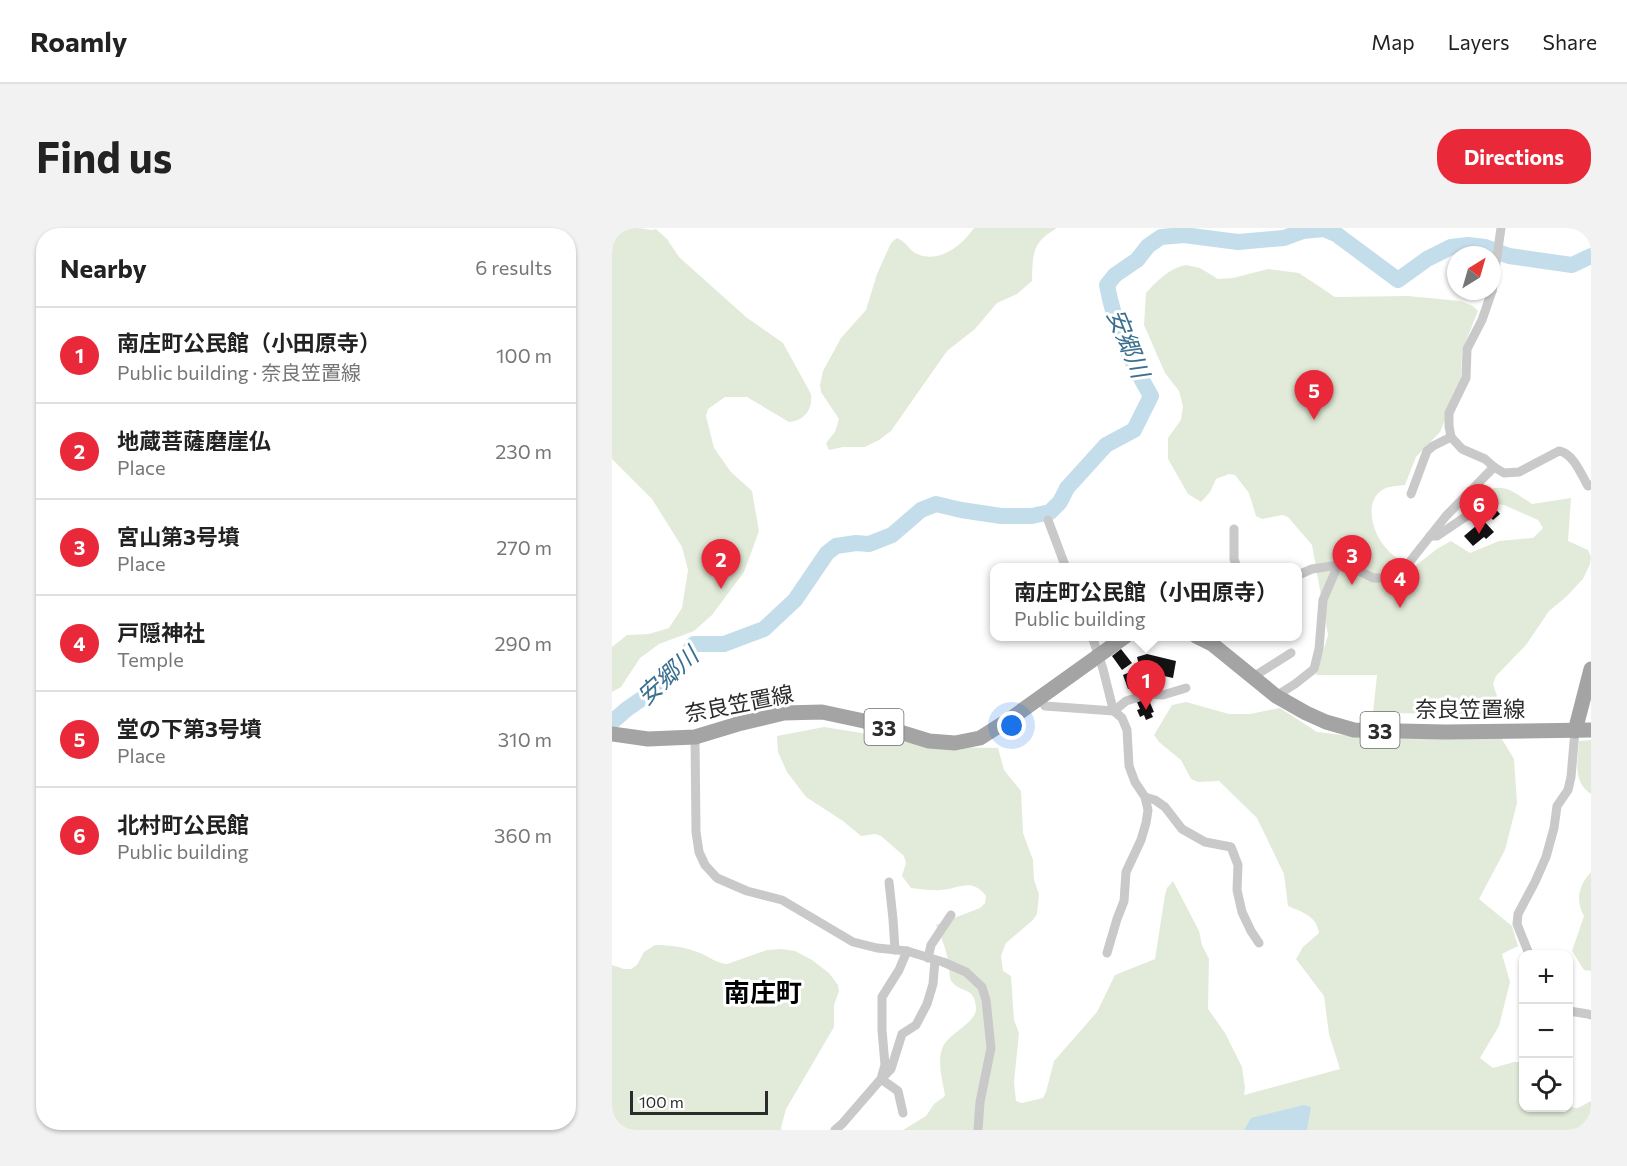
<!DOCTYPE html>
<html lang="en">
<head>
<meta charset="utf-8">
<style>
	:root { --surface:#fff; --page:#f2f2f2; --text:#222; --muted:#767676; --line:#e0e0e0; --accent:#e92839 }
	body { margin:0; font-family:Commissioner,"Noto Sans JP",sans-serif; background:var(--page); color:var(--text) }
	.controls { position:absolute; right:18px; bottom:18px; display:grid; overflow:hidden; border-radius:12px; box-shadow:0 2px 4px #0004 }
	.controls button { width:54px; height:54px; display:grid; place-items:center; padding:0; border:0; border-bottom:2px solid var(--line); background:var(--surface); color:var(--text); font:30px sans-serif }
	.compass { position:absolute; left:835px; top:18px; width:54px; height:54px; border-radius:50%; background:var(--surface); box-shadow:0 2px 4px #0004; rotate:37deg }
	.scale { position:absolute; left:18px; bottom:15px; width:138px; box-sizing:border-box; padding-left:6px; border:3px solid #2c2c2c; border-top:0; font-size:16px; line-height:21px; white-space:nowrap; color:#2c2c2c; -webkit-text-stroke:4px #fff; paint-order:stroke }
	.you { position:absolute; left:400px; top:498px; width:21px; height:21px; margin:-15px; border:4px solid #fff; border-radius:50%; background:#1a73e8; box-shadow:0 0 0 9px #1a73e833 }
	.badge { display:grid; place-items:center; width:39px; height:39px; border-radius:50%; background:var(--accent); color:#fff; font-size:20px; font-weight:700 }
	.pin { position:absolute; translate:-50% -50px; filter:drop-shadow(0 2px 3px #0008) }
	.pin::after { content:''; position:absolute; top:32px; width:21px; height:18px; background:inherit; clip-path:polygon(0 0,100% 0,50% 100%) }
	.popup { position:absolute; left:378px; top:335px; width:312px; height:78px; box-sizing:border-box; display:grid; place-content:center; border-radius:12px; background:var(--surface); filter:drop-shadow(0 2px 4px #0005); font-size:20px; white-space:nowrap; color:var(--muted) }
	.popup b { font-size:22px; color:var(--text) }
	.popup::after { content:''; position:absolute; left:50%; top:100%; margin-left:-12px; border:12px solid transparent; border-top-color:var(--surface) }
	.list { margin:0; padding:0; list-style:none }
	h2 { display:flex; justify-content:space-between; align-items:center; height:78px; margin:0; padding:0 24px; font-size:26px }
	h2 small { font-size:20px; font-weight:400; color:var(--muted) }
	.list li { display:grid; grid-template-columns:39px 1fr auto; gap:18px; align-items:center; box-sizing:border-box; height:96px; padding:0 24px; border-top:2px solid var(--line) }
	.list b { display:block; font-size:22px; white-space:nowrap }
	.list p { margin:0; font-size:20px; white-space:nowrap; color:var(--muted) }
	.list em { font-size:20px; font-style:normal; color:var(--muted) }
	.icon { flex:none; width:33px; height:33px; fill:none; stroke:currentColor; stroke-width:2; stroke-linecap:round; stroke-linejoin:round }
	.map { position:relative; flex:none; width:979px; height:902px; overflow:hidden; border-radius:24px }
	header { display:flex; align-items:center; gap:36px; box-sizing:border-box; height:84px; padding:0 30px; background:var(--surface); border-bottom:2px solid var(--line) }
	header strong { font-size:28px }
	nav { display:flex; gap:33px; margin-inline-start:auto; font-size:21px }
	.intro { display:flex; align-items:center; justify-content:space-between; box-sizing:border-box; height:144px; padding:0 36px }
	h1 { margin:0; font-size:42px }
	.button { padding:15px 27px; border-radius:24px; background:var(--accent); color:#fff; font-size:21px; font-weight:700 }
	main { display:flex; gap:36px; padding:0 36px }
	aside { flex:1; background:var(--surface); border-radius:24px; box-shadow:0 2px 4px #0004 }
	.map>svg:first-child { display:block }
</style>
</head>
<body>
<header>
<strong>Roamly</strong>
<nav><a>Map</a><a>Layers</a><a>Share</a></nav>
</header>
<div class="intro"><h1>Find us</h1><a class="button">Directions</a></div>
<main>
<aside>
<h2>Nearby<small>6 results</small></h2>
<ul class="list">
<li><span class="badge">1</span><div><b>南庄町公民館（小田原寺）</b><p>Public building · 奈良笠置線</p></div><em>100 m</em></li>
<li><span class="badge">2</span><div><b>地蔵菩薩磨崖仏</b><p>Place</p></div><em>230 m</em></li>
<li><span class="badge">3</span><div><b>宮山第3号墳</b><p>Place</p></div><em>270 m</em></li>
<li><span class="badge">4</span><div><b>戸隠神社</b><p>Temple</p></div><em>290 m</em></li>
<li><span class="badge">5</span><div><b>堂の下第3号墳</b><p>Place</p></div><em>310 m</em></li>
<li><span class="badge">6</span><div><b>北村町公民館</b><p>Public building</p></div><em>360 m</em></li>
</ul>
</aside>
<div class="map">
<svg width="979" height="902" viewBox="0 0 979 902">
	<rect width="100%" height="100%" fill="#fff"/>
	<!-- green -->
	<g fill="#e2ebd9">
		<path d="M0 0H26L40 2 44 1 55 11 67 29 134 89 171 115 199 166C201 182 192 193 177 194L135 169H113L96 181 94 188 102 220 119 244 140 263 147 303 132 344 100 387 82 403 47 416 28 430 9 459 0 464V419L15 407 37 406 57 400 70 380 76 342 70 319 40 271 0 231Z"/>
		<path d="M362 0H445C419 15 421 26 420 53L405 66 385 75 363 101 335 123 279 203 267 212 253 219H231L217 222 214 215 223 204 227 191 209 164 208 157 211 143 229 110 254 82 265 46 279 15 285 10C293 13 296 20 303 25 325 37 350 18 362 0Z"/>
		<path d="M574 37 588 40 606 51 621 50 656 41 687 45 723 69 796 68 848 73 861 78 866 83 850 123 849 153 828 204 804 229 793 257C786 258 775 258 770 262 751 275 761 307 775 321 782 330 793 334 803 338L825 321 839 313 858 325 887 313 921 310 931 300 926 292 892 277 872 274 862 276 859 269C889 253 895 259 920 276L959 270 956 313 976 322 979 329 978 336 971 351 954 369 937 383 914 417 884 448 881 456 891 486 761 485 765 447H704L716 407 700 317 676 289 670 287 650 291 644 288 637 265 623 247 617 246 604 251 598 264 589 274 576 266 556 231V210L569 192 571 178 567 163 553 145 532 97 534 65C545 53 557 40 574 37Z"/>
		<path d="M574 474 617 486H638L668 480 705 504 738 508H888L902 531 905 575 893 622 867 671 900 698 906 718 890 726 898 754 887 798 868 830 881 840 902 834H911L912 880 957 879 966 880 979 873V902H291L314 888 322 876 333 868C331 854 325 835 330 821 335 805 366 795 364 779 362 758 348 765 340 754 337 750 338 746 337 741 336 725 330 711 324 697L368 680 373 675 374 668C359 649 348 661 329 662 319 663 309 661 299 660L290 648 294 635 292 628 269 608 263 606 249 608 231 593 194 569 175 544 166 524 165 508 212 499 337 519 386 520 392 542 409 563 411 605 421 632 422 652 427 666 425 686 421 692 394 715 389 728 391 743 399 748 402 792 407 805 402 854 404 873 410 875 431 870 434 864 442 833 485 784 503 747 543 731 553 667 555 660 561 653 587 703 590 717 597 731 596 781 613 805 630 839 633 860 632 867 728 841 717 806 712 768 684 731 691 719 707 705C705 688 690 684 676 678L672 646 645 590 607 553 586 554 579 551 569 532 547 514 542 507 560 477Z"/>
		<path d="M979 512V566C960 553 966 534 967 513Z"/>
		<path d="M979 644V743L972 742 960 723 972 688C963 672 967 657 979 644Z"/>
		<path d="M43 717C58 717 74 719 88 725 97 729 105 735 115 736L155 722 169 721 183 723 200 732 217 745 226 757 227 763 222 777V799L174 881 169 900 170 902H0V737L12 741H19L25 737 32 724Z"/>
	</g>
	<!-- water -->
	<path fill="#c4ddeb" d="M692 877 699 879 695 902H632L639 890Z"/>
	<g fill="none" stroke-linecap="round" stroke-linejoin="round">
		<!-- river -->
		<path stroke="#c4ddeb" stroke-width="16" d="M0 494 15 481 44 461 66 437 82 416H112L152 401 183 372 215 325 224 318 244 315 257 316 280 307 309 282 324 276 349 282 389 288H420L438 284 448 274 455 260 494 217 522 202 539 168C519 134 502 96 495 57L503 47 525 32 536 18 549 9 572 7 626 14 672 10 691 3 712 1 724 6 786 52 815 31 839 19 856 17 873 19 897 28 960 37 979 28"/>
	</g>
	<!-- building -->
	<g fill="#131313">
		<path d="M881 278 888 286 881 292 874 284Z"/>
		<path d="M871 292 882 304 874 311 872 309 861 318 852 308Z"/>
		<path d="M509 421 520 435 510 442 500 428Z"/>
		<path d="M535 426 564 433 561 450 538 445 539 448 530 450 525 429Z"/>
		<path d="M518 444 523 458 516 461 511 447Z"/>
		<path d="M536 470 542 484 539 485 541 489 534 492 532 487 528 489 525 482 528 481 525 474Z"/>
	</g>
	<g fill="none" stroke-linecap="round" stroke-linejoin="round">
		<!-- street -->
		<g stroke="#c9c9c9" stroke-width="9">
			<path d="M880 63 870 92 855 121 854 150 837 185V198L839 209 850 221 873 231 882 239 892 245 907 244 947 223C961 225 969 246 976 258L979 257"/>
			<path d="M880 63 889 0"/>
			<path d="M799 266 815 223 821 218 839 209"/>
			<path d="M436 292 454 340"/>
			<path d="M622 301V331L625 340"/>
			<path d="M818 308H825L865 281"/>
			<path d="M686 347 700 341 734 336 761 350H775L792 341 834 288 882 239"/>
			<path d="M480 408 491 441 500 477 502 483 510 490 515 502 517 538 523 554 533 569 536 582 534 595 529 612 514 644 512 673 505 691 495 725"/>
			<path d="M641 449 679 425"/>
			<path d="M664 468 683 456 702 441 707 421 711 372 726 337"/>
			<path d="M428 470 433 478 502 483 514 473 537 466 551 467 574 460"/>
			<path d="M83 509 84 604 87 624 93 637 105 650 135 663 170 672 241 714 265 720 295 723 331 734 354 744 370 759 374 772 379 820 368 874 366 902"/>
			<path d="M533 569 543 572 553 579 570 601 593 614 619 619 626 637 625 662 630 684 639 703 647 715"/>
			<path d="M277 654 281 691 283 722"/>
			<path d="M917 726 905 696 906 686 923 654 934 629 942 600 945 578 956 562 959 549 963 503"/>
			<path d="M316 730 319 717 339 687"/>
			<path d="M957 783 976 786 979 787"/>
			<path d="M291 885 286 863 269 851 279 841 290 806 304 797 315 776 321 756 323 732"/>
			<path d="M223 902 230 896 269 851 273 837 270 802V769L287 742 295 723"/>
		</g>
		<!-- primary -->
		<g stroke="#a4a4a4" stroke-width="15">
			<path d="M584 408 600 416 664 468 694 485 714 494 742 502 833 504 979 502"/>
			<path d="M963 503 979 441"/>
			<path d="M0 506 36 511 83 509 126 496 172 485 210 484 252 493 317 513 343 515 368 510 401 489 514 408"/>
		</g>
	</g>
	<g text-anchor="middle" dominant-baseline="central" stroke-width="6" stroke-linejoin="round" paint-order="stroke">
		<!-- shield labels -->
		<g fill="#fff" stroke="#6b6b6b" stroke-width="1.5">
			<rect x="252.5" y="481" width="39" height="36" rx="4.5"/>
			<rect x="748.5" y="484" width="39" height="36" rx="4.5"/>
		</g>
		<g font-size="21" font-weight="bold" fill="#2c2c2c">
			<text x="272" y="499">33</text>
			<text x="768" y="502">33</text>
		</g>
		<!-- street labels -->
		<g font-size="22" fill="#2c2c2c" stroke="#fff">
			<text transform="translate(127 475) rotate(-11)">奈良笠置線</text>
			<text x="858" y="480">奈良笠置線</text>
		</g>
		<!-- water labels -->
		<g font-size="24" font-style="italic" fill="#396f8f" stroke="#fff">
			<text transform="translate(517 115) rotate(68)">安郷川</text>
			<text transform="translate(55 447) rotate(-42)">安郷川</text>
		</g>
		<!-- quarter labels -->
		<g font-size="26" font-weight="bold" fill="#000" stroke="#fff">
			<text x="151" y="763">南庄町</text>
		</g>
	</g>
</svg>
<div class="controls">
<button>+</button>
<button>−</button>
<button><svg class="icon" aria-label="locate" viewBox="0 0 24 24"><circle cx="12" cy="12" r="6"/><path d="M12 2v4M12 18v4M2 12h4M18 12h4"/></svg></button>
</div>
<svg class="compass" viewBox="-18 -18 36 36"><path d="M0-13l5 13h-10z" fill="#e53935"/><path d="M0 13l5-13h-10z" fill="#767676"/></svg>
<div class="scale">100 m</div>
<div class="you"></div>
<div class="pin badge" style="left:534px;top:482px">1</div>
<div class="popup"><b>南庄町公民館（小田原寺）</b>Public building</div>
<div class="pin badge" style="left:109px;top:361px">2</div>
<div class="pin badge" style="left:740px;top:357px">3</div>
<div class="pin badge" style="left:788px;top:380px">4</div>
<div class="pin badge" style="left:702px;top:192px">5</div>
<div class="pin badge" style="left:867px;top:306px">6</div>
</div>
</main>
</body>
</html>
